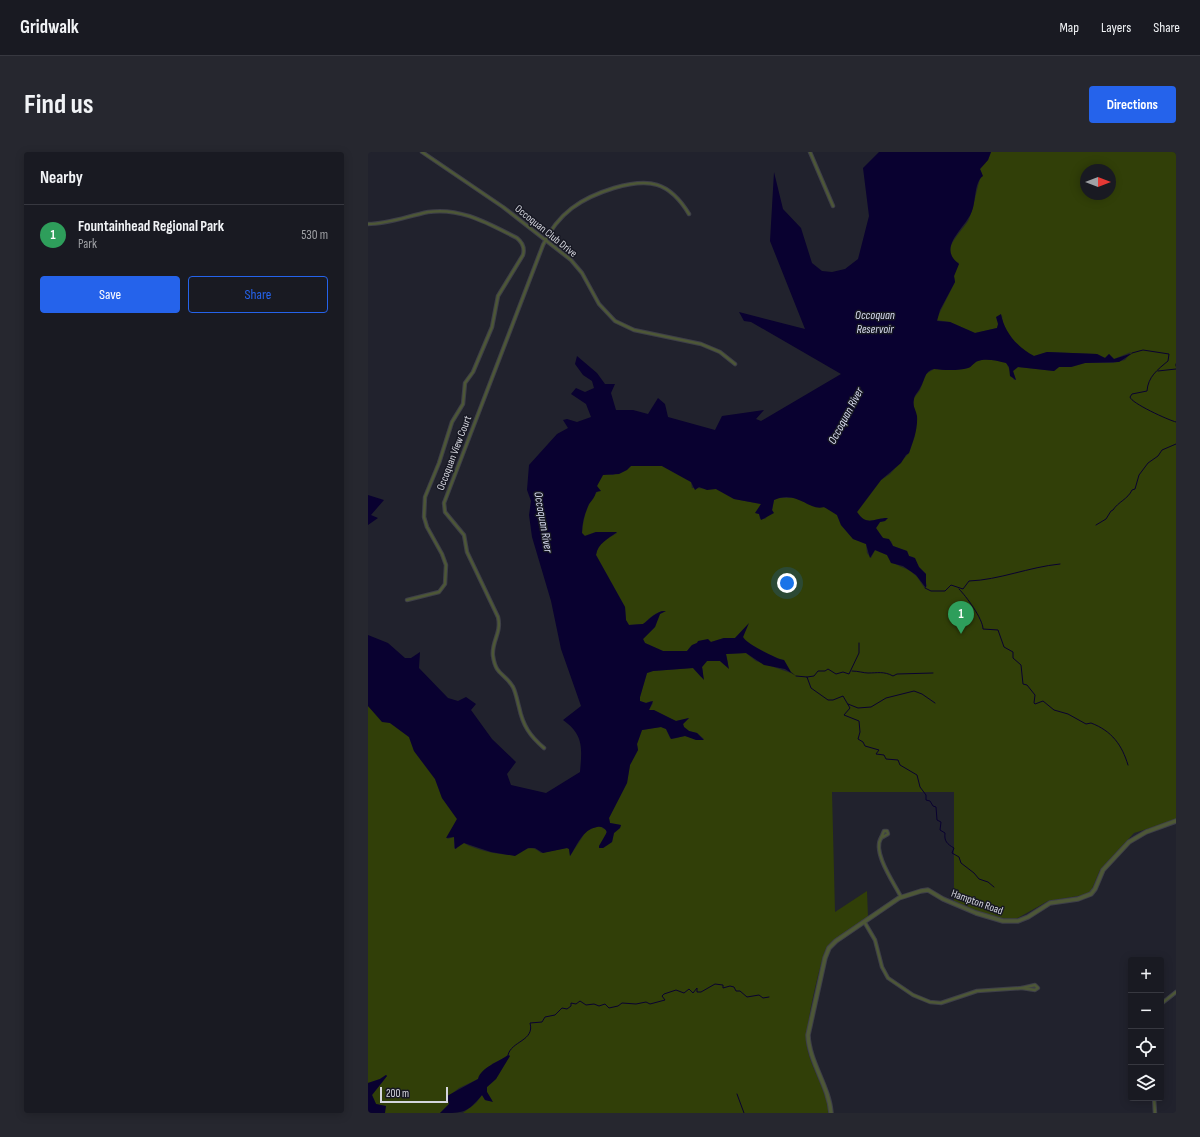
<!DOCTYPE html>
<html lang="en">
<head>
<meta charset="utf-8">
<style>
	:root { --surface:#191a22; --page:#26272f; --text:#f1f3f6; --muted:#9fa1a5; --line:#373840; --accent:#2563eb }
	body { margin:0; font-family:"Sofia Sans Condensed",sans-serif; background:var(--page); color:var(--text) }
	.controls { position:absolute; right:12px; bottom:12px; display:grid; overflow:hidden; border-radius:4px; box-shadow:0 2px 10px #0003 }
	.controls button { width:36px; height:36px; display:grid; place-items:center; padding:0; border:0; border-bottom:1px solid var(--line); background:var(--surface); color:var(--text); font:20px sans-serif }
	.compass { position:absolute; left:712px; top:12px; width:36px; height:36px; border-radius:50%; background:var(--surface); box-shadow:0 2px 10px #0003; rotate:90deg }
	.scale { position:absolute; left:12px; bottom:10px; width:68px; box-sizing:border-box; padding-left:4px; border:2px solid #d5d6de; border-top:0; font-size:11px; line-height:14px; white-space:nowrap; color:#d5d6de; -webkit-text-stroke:3px #171823; paint-order:stroke }
	.you { position:absolute; left:419px; top:431px; width:14px; height:14px; margin:-10px; border:3px solid #fff; border-radius:50%; background:#1a73e8; box-shadow:0 0 0 6px #1a73e833 }
	.badge { display:grid; place-items:center; width:26px; height:26px; border-radius:50%; background:var(--accent); color:#fff; font-size:13px; font-weight:700 }
	.pin { position:absolute; translate:-50% -33px; filter:drop-shadow(0 1px 2px #0008) }
	.pin::after { content:''; position:absolute; top:21px; width:14px; height:12px; background:inherit; clip-path:polygon(0 0,100% 0,50% 100%) }
	.list { margin:0; padding:0; list-style:none }
	h2 { display:flex; justify-content:space-between; align-items:center; height:52px; margin:0; padding:0 16px; font-size:17px }
	h2 small { font-size:13px; font-weight:400; color:var(--muted) }
	.list li { display:grid; grid-template-columns:26px 1fr auto; gap:12px; align-items:center; box-sizing:border-box; height:60px; padding:0 16px; border-top:1px solid var(--line) }
	.list b { display:block; font-size:15px; white-space:nowrap }
	.list p { margin:0; font-size:13px; white-space:nowrap; color:var(--muted) }
	.list em { font-size:13px; font-style:normal; color:var(--muted) }
	.actions { display:flex; gap:8px; padding:12px 16px }
	.actions a { flex:1; padding:9px 0; border:1px solid var(--accent); border-radius:4px; text-align:center; font-size:14px; color:var(--accent) }
	.actions .main { background:var(--accent); color:#fff }
	.icon { flex:none; width:22px; height:22px; fill:none; stroke:currentColor; stroke-width:2; stroke-linecap:round; stroke-linejoin:round }
	.map { position:relative; flex:none; width:808px; height:961px; overflow:hidden; border-radius:4px }
	header { display:flex; align-items:center; gap:24px; box-sizing:border-box; height:56px; padding:0 20px; background:var(--surface); border-bottom:1px solid var(--line) }
	header strong { font-size:19px }
	nav { display:flex; gap:22px; margin-inline-start:auto; font-size:14px }
	.intro { display:flex; align-items:center; justify-content:space-between; box-sizing:border-box; height:96px; padding:0 24px }
	h1 { margin:0; font-size:28px }
	.button { padding:10px 18px; border-radius:4px; background:var(--accent); color:#fff; font-size:14px; font-weight:700 }
	main { display:flex; gap:24px; padding:0 24px }
	aside { flex:1; background:var(--surface); border-radius:4px; box-shadow:0 2px 10px #0003 }
	.map>svg:first-child { display:block }
</style>
</head>
<body>
<header>
<strong>Gridwalk</strong>
<nav><a>Map</a><a>Layers</a><a>Share</a></nav>
</header>
<div class="intro"><h1>Find us</h1><a class="button">Directions</a></div>
<main>
<aside>
<h2>Nearby<small></small></h2>
<ul class="list">
<li><span class="badge" style="background:#2e9e5b">1</span><div><b>Fountainhead Regional Park</b><p>Park</p></div><em>530 m</em></li>
</ul>
<div class="actions"><a class="main">Save</a><a>Share</a></div>
</aside>
<div class="map">
<svg width="808" height="961" viewBox="0 0 808 961">
	<rect width="100%" height="100%" fill="#21222d"/>
	<!-- green -->
	<path fill="#313f08" fill-rule="evenodd" d="M623 0H808V668L766 681 732 718 722 742 680 749 646 768 634 767 616 763 586 750V640H464L467 760 499 739 500 765 465 789 457 799C451 816 436 879 439 895 443 917 458 935 461 961H95L108 951 114 943 117 948 122 949 124 948 119 940V935L128 927 142 903 124 912 110 927 91 936 82 943 81 952 72 961H17L16 954 8 952 4 943 19 924 18 923 12 927 0 931V554L13 567 22 571 41 585 46 599 67 627 74 646 89 667 79 687 86 685V696L88 697 92 692 96 691C107 698 131 703 144 703 155 704 159 689 173 701L199 696 201 697 202 704 219 678 231 674 238 678V684L231 694 235 696 244 690 246 681 252 676 253 673 242 671 241 666 259 631 262 613 270 598 269 592 274 578 293 575 298 577 302 586C307 588 312 584 317 584 324 584 328 588 336 587L329 581 321 579 316 575 315 572 321 566 308 569 281 558 285 551 283 549 278 551 272 549V545L279 521 285 519 325 516 333 525 335 519 334 515 339 509H352L358 514 360 511 358 502 378 501 388 509 423 521 416 508C410 508 377 491 375 485L379 474 367 486H356L343 490 332 489 323 494 319 499H295L277 491 275 487 287 475 292 462 297 459C289 458 281 467 275 472L261 473 258 469 257 455 228 403C230 391 239 387 249 381L248 380H228L216 384 214 381C215 366 220 349 230 339L229 333 235 323 238 322 245 323 263 314H294L323 330 324 336 348 337 366 347 393 352 388 361 391 362 392 367H397L404 359 406 348 410 346H426L436 349 439 352 459 356 469 363 473 373 485 387 498 392 499 401 503 406 507 398 519 403C526 416 537 413 547 423 551 426 553 432 557 436L559 434 557 428 558 422 551 415 545 405 541 404 539 399 525 394 523 389C516 387 510 384 508 376L512 370 517 369 519 366C506 366 499 375 489 360L513 328 522 322 541 301 547 284 548 270V262L545 258 546 246 552 238 558 222 566 217C575 218 590 219 600 216 604 214 606 210 610 209 619 205 630 209 638 210L646 228H648L645 219 650 215 686 219 691 215H703L717 211H745L757 208 763 200 746 207 741 202 737 206 729 202 679 200 666 204C652 198 634 179 634 163L629 176 607 181 582 170 568 168 587 130 586 124 591 111C567 101 597 77 601 67 607 53 608 36 614 22L612 17 620 8ZM718 18H742V42H718Z"/>
	<!-- water -->
	<g fill="#090130">
		<path d="M511 0H623L620 8 612 17 615 24C606 30 608 50 604 59 598 76 568 95 591 112L586 124 587 130 572 158 569 169 582 170 607 181 629 176 630 172 628 165 633 162C636 180 650 196 666 204L679 200 729 202 737 206 741 202 746 207 765 201 751 210 717 211 703 215H691L686 219 650 215 645 219 648 228 642 224 641 215 638 211C630 209 618 206 610 209 606 210 604 215 600 216 589 219 576 218 566 217 556 219 557 229 552 236 550 240 547 242 546 247 544 254 548 258 549 264 550 277 545 289 541 301L538 303 533 311 513 328 489 360C499 375 506 366 520 366L517 369 512 370 508 376 515 386 521 387 525 394 539 399 541 404 547 406 551 415 558 422V436L548 423 535 414 523 411 519 403 507 398 502 406 498 392 485 387 473 373 469 363 456 355C441 360 429 337 406 348L404 358 406 361 393 368 391 362 387 361 393 352 366 347 348 337 339 338 331 335 327 338 323 330 294 314H263L259 318 251 322 235 323 229 334 233 339 228 340C227 345 224 348 221 352 217 361 214 370 214 381L217 384 228 380H249C240 387 230 391 228 403L257 455 258 468 261 473 275 472C282 467 289 458 298 459L292 462 287 475 275 487 277 491 295 499H319L324 493 329 491 330 489 340 487 343 490 356 486H367L381 471 375 485C377 491 410 508 416 508L423 520 428 524 417 517 396 513 378 501 358 502 361 517 352 509H339L334 515 336 528 325 516 285 519 279 521 272 545V549L278 551 285 549 281 558H286L308 569 321 566 315 572 316 575 321 579 329 581 336 588H328L317 584 303 587 298 577 293 575 274 578 269 592 270 598 262 613 259 631 241 666 242 671 253 673 252 676 246 681 244 690 235 696H231V694L239 680C237 676 234 674 229 675 214 678 210 692 202 704L201 697 199 696 175 701 167 696H160L147 704 123 700 96 691 87 697 86 685 78 686 89 667 74 646 67 627 46 599 41 585 22 571 14 570 0 554V483L20 491 37 506H43L52 500 51 516 80 546 90 549 98 545 108 552 103 558 124 587 148 610 139 622 143 633 178 641 212 620C214 596 216 583 195 568L213 554 193 497 183 449 164 385 161 363 163 349 159 338 161 313 189 282 200 276 195 268 199 267 209 270 223 265 218 252 203 242 208 236 217 240 226 236 224 229 215 223 207 212 209 204 229 221 237 232H247L243 241 248 258H265L280 262 290 246 297 252 300 265 347 278 354 264 396 258 388 267 393 269 473 222 383 170 376 169 371 160 437 177 402 89 406 20 415 57 433 76 444 111 454 119 464 120 477 117 490 107 501 64 495 16Z"/>
		<path d="M0 343 16 348 3 363 10 366 0 373Z"/>
		<path d="M140 903 142 904 128 927 119 935V940L125 950 117 948 114 943C99 961 96 961 72 961L81 952 79 944 110 927C113 915 131 910 140 903Z"/>
		<path d="M18 923 19 924 4 943 8 952 18 954 17 961H0V931L12 927Z"/>
	</g>
	<g fill="none" stroke-linecap="round" stroke-linejoin="round">
		<!-- stream -->
		<g stroke="#090130" stroke-width="1">
			<path d="M764 201 775 198 801 202 800 209C789 218 780 225 779 239L764 242 762 245C763 251 800 268 808 270"/>
			<path d="M808 212V214"/>
			<path d="M790 219 808 217"/>
			<path d="M728 373 738 367 743 359 745 358C750 350 760 347 764 338L767 337 771 323 780 311 790 304 794 298 808 292"/>
			<path d="M557 436 563 439H577L583 433 595 437 601 429C631 428 661 415 692 412"/>
			<path d="M591 437C598 444 615 467 615 477L630 478 636 495 645 500V506L653 513 655 532 659 533 667 543 666 551 667 552 675 549 686 558 700 562 718 572 723 571C744 579 754 593 760 613"/>
			<path d="M484 519C490 519 496 521 500 521 509 521 516 519 525 524L529 522 565 521"/>
			<path d="M428 524 439 525 443 536 460 548H465L475 544 482 556 476 563 491 569 492 580 490 587 495 590 497 594 511 598 508 602 516 603 518 607 530 608 532 613 549 623 552 635 558 643V648L562 649 565 654 568 655 569 668 573 670 572 678 577 681C576 689 579 692 586 696L584 701 591 705 593 711 606 721 611 727 620 730 626 735"/>
			<path d="M439 525 446 524 450 519H457L460 517 468 522 475 520 481 522 491 501V491"/>
			<path d="M480 552 490 556 503 555 518 546 546 539 554 542 567 551"/>
			<path d="M140 903C143 889 167 889 162 871L174 870 177 865 187 863 194 856 199 857 203 854V851L208 852 212 849 218 853 226 852 231 854 237 852 241 856 250 854 254 851 268 852 278 850 282 852 297 848 294 844 296 842 308 838 316 841 321 837 325 841 329 836V840H333L347 832 355 833V836L362 834 366 835 368 839H372L379 845 391 843 395 846 401 845"/>
			<path d="M369 942 376 961"/>
		</g>
		<!-- minor casing -->
		<g stroke="#3e3f49" stroke-width="4.5">
			<g id="minor">
				<path d="M54 0 135 55 203 108 214 121 231 152 247 169 266 178 333 192 352 200 367 212"/>
				<path d="M442 0 465 54"/>
				<path d="M0 72C20 72 40 64 60 60 93 55 121 72 149 86 155 91 157 96 155 103L130 144 124 175 105 220 97 231 95 252 84 270 71 311 57 345 56 365 59 375 74 402 78 413 77 432 71 440 39 448"/>
				<path d="M176 596C162 584 155 574 151 555 149 548 148 541 145 535 136 520 128 524 125 504 123 490 134 481 130 465L99 400 96 383 77 360 76 351 175 93C190 61 213 46 246 36 281 26 301 29 321 62"/>
				<path d="M516 679H519L520 682 513 686Z"/>
				<path d="M513 686C504 700 526 731 533 745"/>
				<path d="M497 771 507 788 514 815 520 826 545 843 562 850 573 851 609 839 654 836"/>
				<path d="M667 833 670 836 667 838 654 836Z"/>
				<path d="M793 852 808 840"/>
				<path d="M786 946 787 961"/>
			</g>
		</g>
		<!-- tertiary casing -->
		<g stroke="#3e3f49" stroke-width="5.5">
			<path id="tertiary" d="M463 961C461 934 441 910 440 883L457 806 461 796 468 789 531 746 553 739 560 738 575 747 608 761 635 769H650L660 765 682 751 710 747 723 742 727 737 735 718 761 690 778 680 808 669"/>
		</g>
		<!-- minor -->
		<use href="#minor" stroke="#4d5737" stroke-width="2.5"/>
		<!-- tertiary -->
		<use href="#tertiary" stroke="#4d5737" stroke-width="3.5"/>
	</g>
	<g text-anchor="middle" dominant-baseline="central" stroke-width="3" stroke-linejoin="round" paint-order="stroke">
		<!-- street labels -->
		<g font-size="11" fill="#d5d6de" stroke="#171823">
			<text transform="translate(178 79) rotate(39)">Occoquan Club Drive</text>
			<text transform="translate(86 301) rotate(-69)">Occoquan View Court</text>
			<text transform="translate(609 750) rotate(20)">Hampton Road</text>
		</g>
		<!-- water labels -->
		<g font-size="12" font-style="italic" fill="#dcdff4" stroke="#171823">
			<text x="507" y="163">Occoquan<tspan x="507" dy="14">Reservoir</tspan></text>
			<text transform="translate(478 264) rotate(-62)">Occoquan River</text>
			<text transform="translate(175 370) rotate(80)">Occoquan River</text>
		</g>
	</g>
</svg>
<div class="controls">
<button>+</button>
<button>−</button>
<button><svg class="icon" aria-label="locate" viewBox="0 0 24 24"><circle cx="12" cy="12" r="6"/><path d="M12 2v4M12 18v4M2 12h4M18 12h4"/></svg></button>
<button><svg class="icon" aria-label="layers" viewBox="0 0 24 24"><path d="M12 4l9 5-9 5-9-5zM3 14l9 5 9-5"/></svg></button>
</div>
<svg class="compass" viewBox="-18 -18 36 36"><path d="M0-13l5 13h-10z" fill="#e53935"/><path d="M0 13l5-13h-10z" fill="#9fa1a5"/></svg>
<div class="scale">200 m</div>
<div class="you"></div>
<div class="pin badge" style="left:593px;top:482px;background:#2e9e5b">1</div>
</div>
</main>
</body>
</html>
